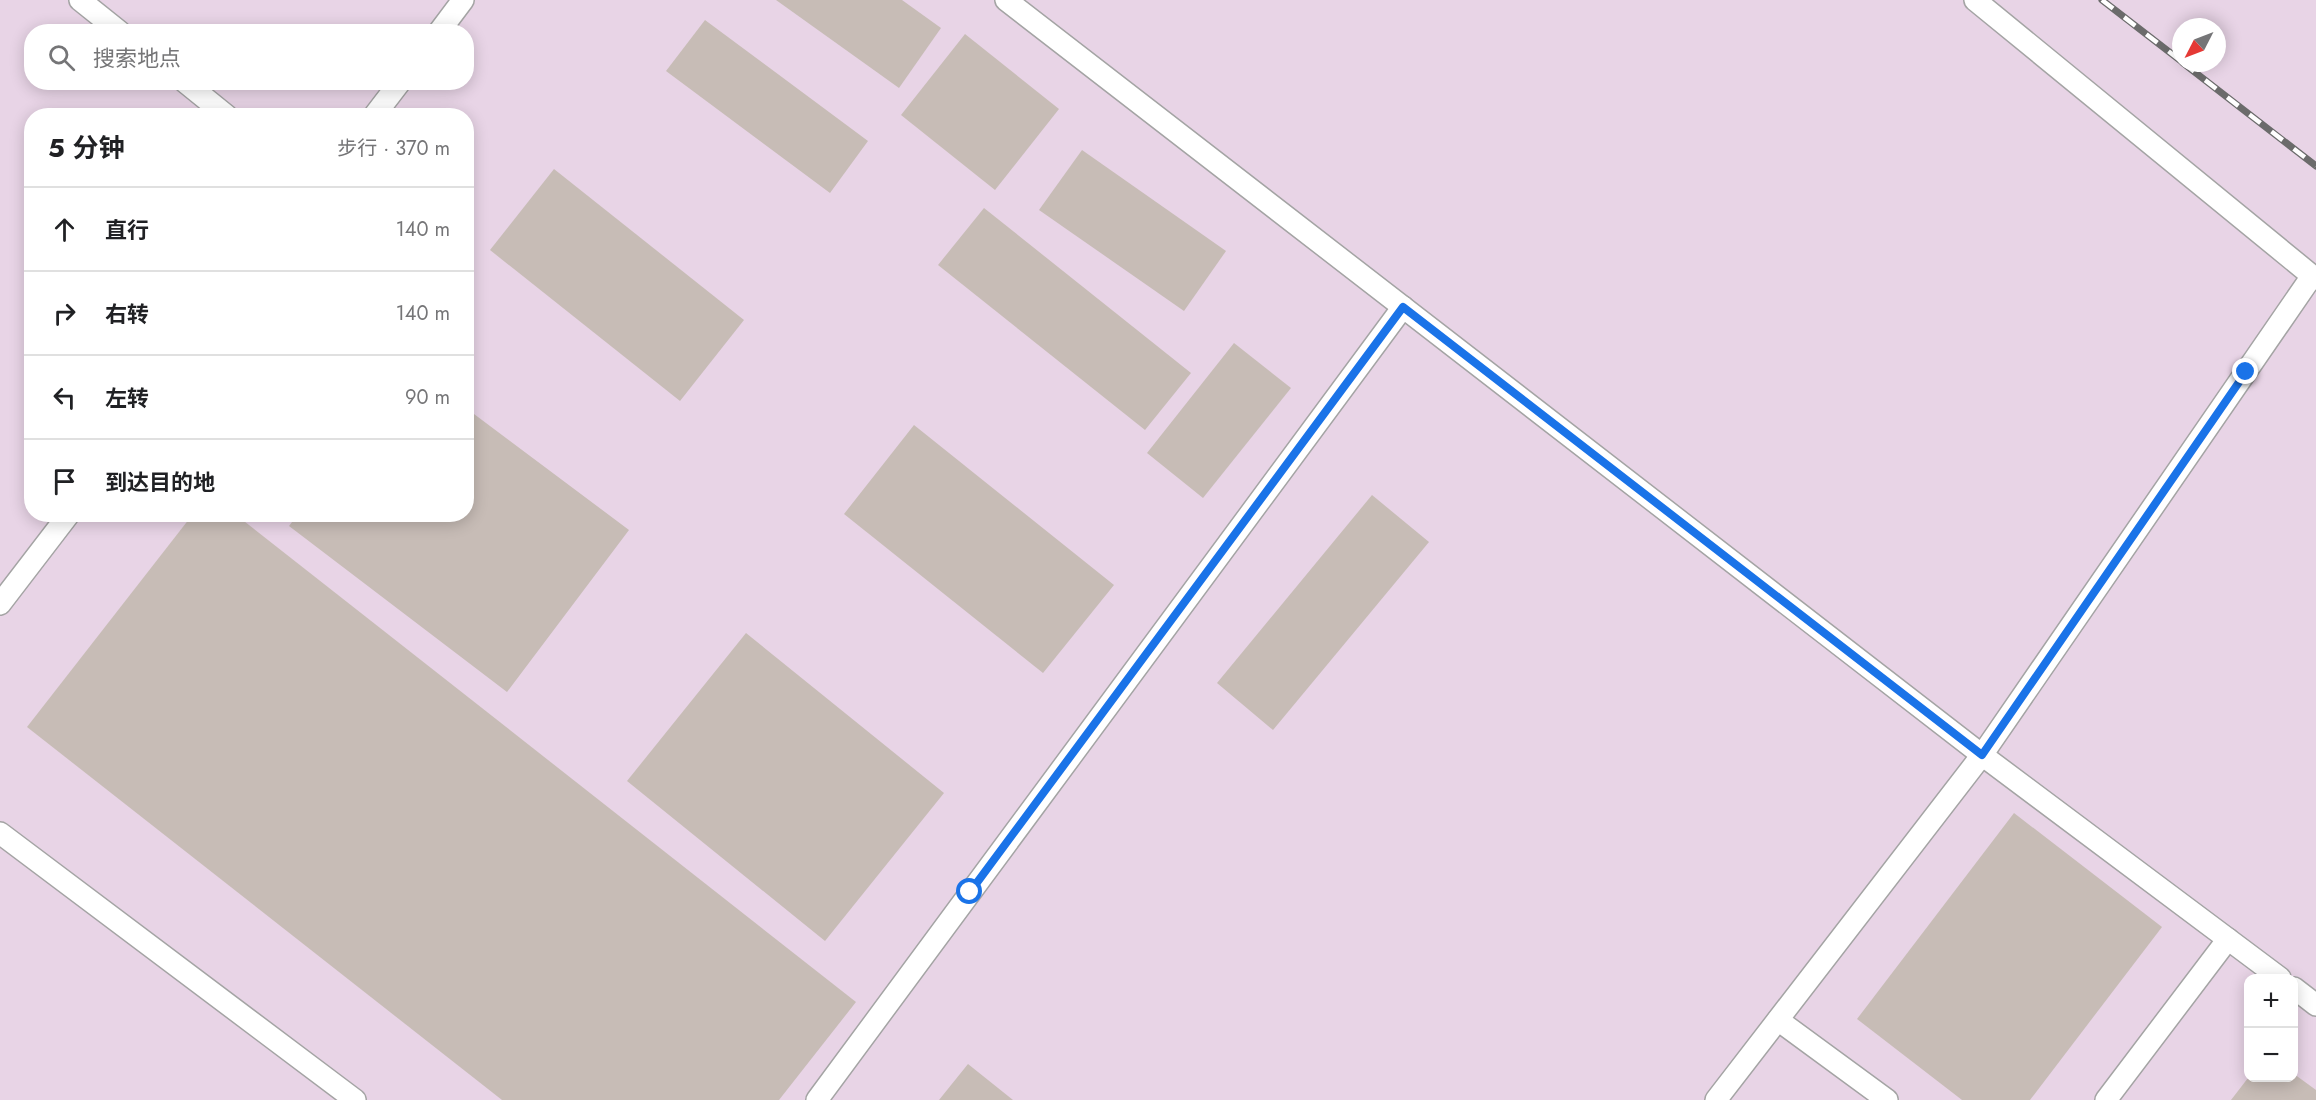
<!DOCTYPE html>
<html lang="zh">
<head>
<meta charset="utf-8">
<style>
	:root { --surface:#fff; --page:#f2f2f2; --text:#202124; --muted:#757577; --line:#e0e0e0 }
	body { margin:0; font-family:Jost,"Noto Sans SC",sans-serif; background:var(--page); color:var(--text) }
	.controls { position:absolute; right:18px; bottom:18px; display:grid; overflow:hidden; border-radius:12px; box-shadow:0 3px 15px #0003 }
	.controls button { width:54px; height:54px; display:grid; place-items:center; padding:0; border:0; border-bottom:2px solid var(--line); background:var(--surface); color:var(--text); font:30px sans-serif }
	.compass { position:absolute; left:2172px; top:18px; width:54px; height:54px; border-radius:50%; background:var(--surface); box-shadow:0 3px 15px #0003; rotate:228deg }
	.stop { position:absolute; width:18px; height:18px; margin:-14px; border:4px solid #1a73e8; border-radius:50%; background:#fff }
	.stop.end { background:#1a73e8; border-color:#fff; box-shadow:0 2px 6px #0008 }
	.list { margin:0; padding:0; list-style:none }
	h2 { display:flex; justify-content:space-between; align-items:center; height:78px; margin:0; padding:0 24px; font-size:26px }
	h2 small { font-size:20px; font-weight:400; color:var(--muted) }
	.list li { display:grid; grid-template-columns:39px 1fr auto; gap:18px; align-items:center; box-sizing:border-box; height:84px; padding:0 24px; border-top:2px solid var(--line) }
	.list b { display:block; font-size:22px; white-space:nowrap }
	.list em { font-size:20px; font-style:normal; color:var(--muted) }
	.icon { flex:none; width:33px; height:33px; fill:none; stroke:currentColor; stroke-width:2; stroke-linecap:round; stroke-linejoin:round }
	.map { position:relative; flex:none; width:2316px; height:1100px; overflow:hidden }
	.search { position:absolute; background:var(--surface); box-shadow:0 3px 15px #0003; left:24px; top:24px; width:450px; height:66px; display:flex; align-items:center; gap:15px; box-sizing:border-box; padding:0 21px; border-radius:24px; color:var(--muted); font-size:22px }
	.panel { position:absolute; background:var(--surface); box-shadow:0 3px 15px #0003; left:24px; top:108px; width:450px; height:414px; border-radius:24px }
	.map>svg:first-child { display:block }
</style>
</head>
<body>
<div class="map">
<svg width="2316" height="1100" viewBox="0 0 2316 1100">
	<rect width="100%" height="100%" fill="#efeae3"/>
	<!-- industrial -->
	<path fill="#e8d4e6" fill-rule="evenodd" d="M0 0H2316V1100H0ZM2181 27H2217V63H2181ZM32 32H466V82H32ZM32 116H466V514H32ZM2248 978H2294V1078H2248Z"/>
	<!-- building -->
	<g fill="#c7bcb6">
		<path d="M776 0H902L941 28 899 88Z"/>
		<path d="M705 20 868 141 830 193 666 71Z"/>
		<path d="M965 34 1059 109 995 190 901 115Z"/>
		<path d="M1082 150 1226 251 1184 311 1039 210Z"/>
		<path d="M554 169 744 320 680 401 490 250Z"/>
		<path d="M984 208 1191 373 1145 430 938 265Z"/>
		<path d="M1234 343 1291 388 1203 498 1147 453Z"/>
		<path d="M466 408 629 530 507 692 289 526 298 514H466Z"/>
		<path d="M914 425 1114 585 1043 673 844 514Z"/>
		<path d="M1372 495 1429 542 1273 730 1217 683Z"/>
		<path d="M193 514H235L856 1002 779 1100H502L27 727Z"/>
		<path d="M746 633 944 793 825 941 627 781Z"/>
		<path d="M2014 813 2162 927 2030 1100H1962L1857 1019Z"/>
		<path d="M968 1064 1013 1100H939Z"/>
		<path d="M2294 1074 2316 1090V1100H2231L2248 1078H2294Z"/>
	</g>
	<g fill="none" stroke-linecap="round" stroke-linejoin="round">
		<!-- service casing -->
		<g stroke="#a4a4a4" stroke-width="24">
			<g id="service">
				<path d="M80 0 120 32"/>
				<path d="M1006 0 1982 755 2280 978"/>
				<path d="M1975 0 2316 279"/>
				<path d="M439 32 463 0"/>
				<path d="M185 82 227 116"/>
				<path d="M374 116 400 82"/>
				<path d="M0 604 69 514"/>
				<path d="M0 833 355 1100"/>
				<path d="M2294 988 2316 1005"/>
				<path d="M1778 1020 1887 1100"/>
				<path d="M817 1100 1403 307"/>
				<path d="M1716 1100 1982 755 2312 276"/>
				<path d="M2106 1100 2228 939"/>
			</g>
		</g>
		<!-- service -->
		<use href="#service" stroke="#fff" stroke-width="21"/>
		<!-- rail casing -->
		<g stroke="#6b6b6b" stroke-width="7">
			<g id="rail">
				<path d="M2102 0 2181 61"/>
				<path d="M2183 63 2316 166"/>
			</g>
		</g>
		<!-- rail -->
		<use href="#rail" stroke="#fff" stroke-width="4.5" stroke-dasharray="14" stroke-linecap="butt"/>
	</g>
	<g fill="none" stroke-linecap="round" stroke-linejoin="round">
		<!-- route -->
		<path stroke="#1a73e8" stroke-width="8" d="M970 892 1403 307 1982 755 2246 372"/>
	</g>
</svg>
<div class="controls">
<button>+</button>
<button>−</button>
</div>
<svg class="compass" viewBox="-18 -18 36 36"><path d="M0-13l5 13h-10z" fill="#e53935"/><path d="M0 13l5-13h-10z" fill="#757577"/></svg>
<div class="stop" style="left:970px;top:892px"></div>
<div class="stop end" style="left:2246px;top:372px"></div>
<div class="search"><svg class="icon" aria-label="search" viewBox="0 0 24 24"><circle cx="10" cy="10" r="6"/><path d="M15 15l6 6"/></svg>搜索地点</div>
<section class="panel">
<h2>5 分钟<small>步行 · 370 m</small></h2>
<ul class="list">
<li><svg class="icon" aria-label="ahead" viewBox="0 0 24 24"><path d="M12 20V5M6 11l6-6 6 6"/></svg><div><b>直行</b></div><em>140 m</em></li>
<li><svg class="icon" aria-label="right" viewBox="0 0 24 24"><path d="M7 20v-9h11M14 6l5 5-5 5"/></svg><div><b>右转</b></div><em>140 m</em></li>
<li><svg class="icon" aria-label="left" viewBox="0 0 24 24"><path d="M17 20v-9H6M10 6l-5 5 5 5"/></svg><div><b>左转</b></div><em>90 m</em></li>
<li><svg class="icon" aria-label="arrive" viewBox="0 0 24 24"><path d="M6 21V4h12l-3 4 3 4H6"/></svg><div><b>到达目的地</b></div></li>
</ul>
</section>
</div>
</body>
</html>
